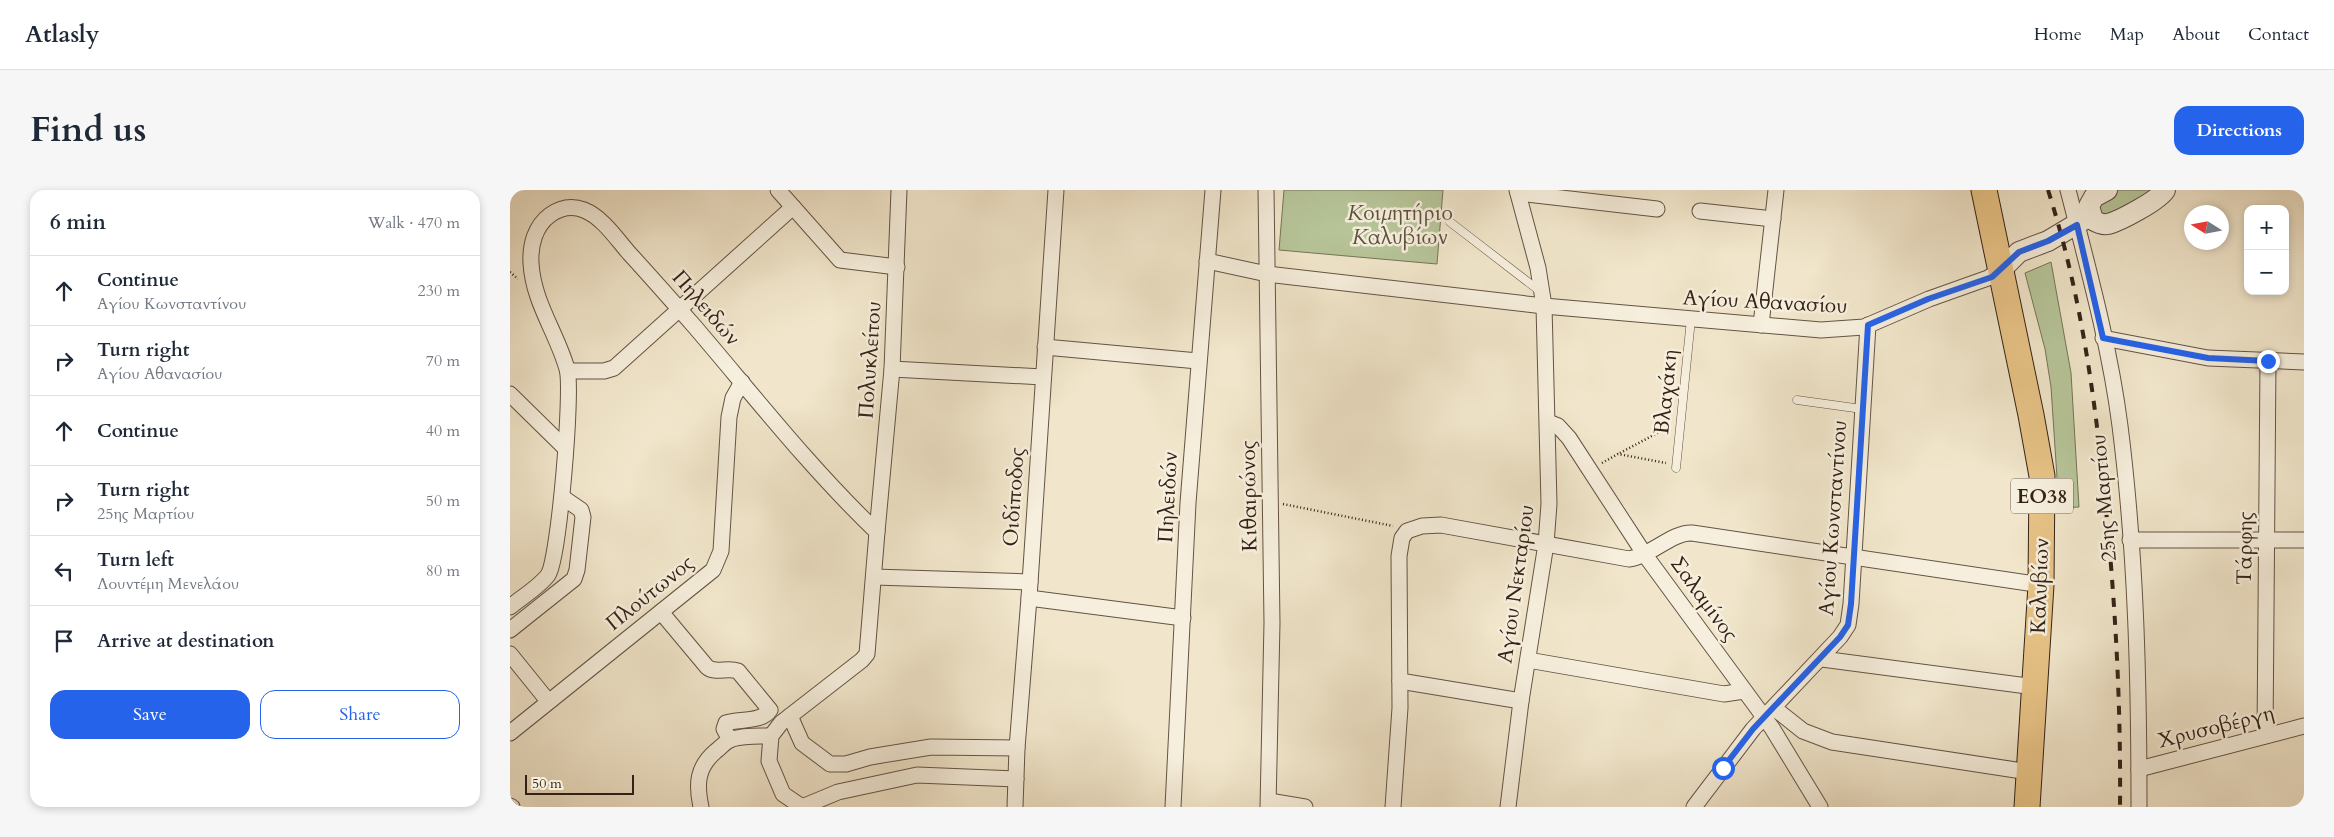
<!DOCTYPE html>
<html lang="en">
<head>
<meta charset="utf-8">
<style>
	:root { --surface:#fff; --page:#f6f6f7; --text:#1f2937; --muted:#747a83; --line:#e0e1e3; --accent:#2563eb }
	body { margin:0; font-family:Cardo,serif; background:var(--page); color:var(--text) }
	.controls { position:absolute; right:15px; top:15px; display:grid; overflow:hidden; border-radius:10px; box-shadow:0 2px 8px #0003 }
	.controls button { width:45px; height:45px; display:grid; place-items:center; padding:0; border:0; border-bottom:1px solid var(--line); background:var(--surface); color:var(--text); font:25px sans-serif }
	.compass { position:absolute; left:1674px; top:15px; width:45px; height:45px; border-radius:50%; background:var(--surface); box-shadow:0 2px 8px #0003; rotate:281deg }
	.scale { position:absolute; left:15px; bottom:12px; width:109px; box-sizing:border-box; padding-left:5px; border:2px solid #352217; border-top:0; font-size:14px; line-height:18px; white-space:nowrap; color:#352217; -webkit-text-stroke:4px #f6efdd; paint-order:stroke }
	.stop { position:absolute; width:15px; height:15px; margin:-11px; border:4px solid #2563eb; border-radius:50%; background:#fff }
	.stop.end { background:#2563eb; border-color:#fff; box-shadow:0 1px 5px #0008 }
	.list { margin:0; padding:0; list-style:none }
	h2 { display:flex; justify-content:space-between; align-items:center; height:65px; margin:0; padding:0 20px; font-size:21px }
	h2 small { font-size:16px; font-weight:400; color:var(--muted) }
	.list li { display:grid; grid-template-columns:32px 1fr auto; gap:15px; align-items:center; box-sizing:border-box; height:70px; padding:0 20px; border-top:1px solid var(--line) }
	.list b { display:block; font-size:19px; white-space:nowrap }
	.list p { margin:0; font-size:16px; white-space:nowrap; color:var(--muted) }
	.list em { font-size:16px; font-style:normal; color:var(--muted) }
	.actions { display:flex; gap:10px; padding:15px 20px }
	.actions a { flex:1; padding:11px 0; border:1px solid var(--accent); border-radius:15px; text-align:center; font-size:18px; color:var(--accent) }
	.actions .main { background:var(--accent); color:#fff }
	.icon { flex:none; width:28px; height:28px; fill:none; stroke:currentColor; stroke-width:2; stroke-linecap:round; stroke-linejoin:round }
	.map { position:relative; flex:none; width:1794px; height:617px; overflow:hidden; border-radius:15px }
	header { display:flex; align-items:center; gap:30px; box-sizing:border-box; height:70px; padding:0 25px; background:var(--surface); border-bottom:1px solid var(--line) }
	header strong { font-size:24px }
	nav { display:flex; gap:28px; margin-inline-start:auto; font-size:18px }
	.intro { display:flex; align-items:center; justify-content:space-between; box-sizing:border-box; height:120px; padding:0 30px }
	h1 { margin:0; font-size:35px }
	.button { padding:12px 22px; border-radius:15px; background:var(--accent); color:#fff; font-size:18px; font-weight:700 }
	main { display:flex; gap:30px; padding:0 30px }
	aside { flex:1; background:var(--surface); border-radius:15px; box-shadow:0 2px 8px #0003 }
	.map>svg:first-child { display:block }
</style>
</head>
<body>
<header>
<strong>Atlasly</strong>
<nav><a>Home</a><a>Map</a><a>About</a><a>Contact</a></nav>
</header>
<div class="intro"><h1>Find us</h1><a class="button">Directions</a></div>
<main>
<aside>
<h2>6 min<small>Walk · 470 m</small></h2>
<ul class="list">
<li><svg class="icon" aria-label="ahead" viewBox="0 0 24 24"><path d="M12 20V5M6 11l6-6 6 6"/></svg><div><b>Continue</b><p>Αγίου Κωνσταντίνου</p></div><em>230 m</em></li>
<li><svg class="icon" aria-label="right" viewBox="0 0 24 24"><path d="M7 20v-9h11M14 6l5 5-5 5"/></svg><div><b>Turn right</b><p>Αγίου Αθανασίου</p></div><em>70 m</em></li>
<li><svg class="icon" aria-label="ahead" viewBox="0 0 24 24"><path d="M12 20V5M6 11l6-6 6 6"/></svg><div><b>Continue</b></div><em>40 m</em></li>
<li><svg class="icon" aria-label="right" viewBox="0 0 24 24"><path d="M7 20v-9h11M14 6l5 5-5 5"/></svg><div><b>Turn right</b><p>25ης Μαρτίου</p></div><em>50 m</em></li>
<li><svg class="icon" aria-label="left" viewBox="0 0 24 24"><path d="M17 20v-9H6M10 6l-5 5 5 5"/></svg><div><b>Turn left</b><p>Λουντέμη Μενελάου</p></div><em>80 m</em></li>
<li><svg class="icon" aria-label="arrive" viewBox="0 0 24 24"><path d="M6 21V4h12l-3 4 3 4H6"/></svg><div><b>Arrive at destination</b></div></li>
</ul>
<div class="actions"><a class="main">Save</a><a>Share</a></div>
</aside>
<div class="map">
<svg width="1794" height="617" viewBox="0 0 1794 617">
	<rect width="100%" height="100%" fill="#f1e6cb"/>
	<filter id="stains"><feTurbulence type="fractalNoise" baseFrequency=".004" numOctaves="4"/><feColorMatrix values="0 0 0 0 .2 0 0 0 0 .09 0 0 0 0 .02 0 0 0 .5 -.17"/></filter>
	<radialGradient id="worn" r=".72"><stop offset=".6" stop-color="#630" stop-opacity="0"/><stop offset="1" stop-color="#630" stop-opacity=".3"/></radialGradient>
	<!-- green -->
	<g fill="#b7c69a" stroke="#767458">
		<path d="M774 0H933L927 74 769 60Z"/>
		<path d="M1604 0H1651L1592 31 1583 13Z"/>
		<path d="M1541 72 1561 183 1569 317 1549 318 1541 197 1535 159 1515 83Z"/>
	</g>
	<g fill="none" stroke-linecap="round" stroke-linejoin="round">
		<!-- service casing -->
		<g stroke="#645344" stroke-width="9">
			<g id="service">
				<path d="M940 32 1031 102"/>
				<path d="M1287 210 1352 219"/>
				<path d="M1166 278 1181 129"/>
			</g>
		</g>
		<!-- minor casing -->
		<g stroke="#645344" stroke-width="17">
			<g id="minor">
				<path d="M268 0 330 70 387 77"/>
				<path d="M756 0 762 433 758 617"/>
				<path d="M1558 0C1578 78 1600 157 1610 236 1626 362 1629 490 1629 617"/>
				<path d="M1008 3 1147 19"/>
				<path d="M1190 21 1263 29"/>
				<path d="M697 71 757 84 1034 116 1311 140 1354 137 1419 109 1478 88 1492 79"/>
				<path d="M1251 135 1266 0"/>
				<path d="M1593 148 1698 168 1794 172"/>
				<path d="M535 157 688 171"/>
				<path d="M382 179 533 187"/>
				<path d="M58 181H94L104 178 283 17"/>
				<path d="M0 204 55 258"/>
				<path d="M1038 232 1048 236 1059 248 1135 365 1262 538 1310 617"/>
				<path d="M367 342 382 179 389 0"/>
				<path d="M1620 350H1794"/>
				<path d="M364 387 520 392"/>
				<path d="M519 408 673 428"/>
				<path d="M0 417C12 407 29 397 38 385 49 369 63 199 57 179 47 143 23 112 21 73 20 55 25 36 40 25 50 18 61 15 74 20 92 27 106 48 119 63 141 87 163 112 185 137 244 206 301 279 367 342L357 464 352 470 271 533 261 546 259 571 273 604 292 617 328 602 407 585 506 589"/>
				<path d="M151 422 197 477C205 484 217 477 228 481L260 520C252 532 230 529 216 533L214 539 220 550"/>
				<path d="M0 440 64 389 67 380 73 327 71 320 52 307"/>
				<path d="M0 464 38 511"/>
				<path d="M1312 469 1525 497"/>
				<path d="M1018 470 1214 504 1234 501"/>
				<path d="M890 491 1011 511"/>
				<path d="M1264 518 1293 541 1322 552 1519 582"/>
				<path d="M280 526 292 553 320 574H336L360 567 421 557 507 558"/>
				<path d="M0 543 203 380 211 361 219 227 223 208 232 192"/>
				<path d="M1755 546 1758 171"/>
				<path d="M1629 579 1794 536"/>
				<path d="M759 611 795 617"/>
				<path d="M0 616 2 617"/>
				<path d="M191 617C186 594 187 577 206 561 211 557 216 551 222 549 235 545 248 546 261 546"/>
				<path d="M505 617 507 558 519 408 546 0"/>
				<path d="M663 617 678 313 703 0"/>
				<path d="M883 617 890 518 889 366 892 348 897 341 912 336 931 335 1119 369C1141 366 1162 342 1182 343L1531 395"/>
				<path d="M998 617 1011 511 1036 354 1039 314 1034 116 1028 78 1007 0"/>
				<path d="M1184 617 1243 539 1330 447 1338 435 1341 414 1358 135"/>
			</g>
		</g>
		<!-- tertiary casing -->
		<g stroke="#645344" stroke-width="22">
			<g id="tertiary">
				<path d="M1597 0 1584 7 1579 16 1583 30C1588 33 1592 35 1598 34 1610 31 1649 10 1655 0"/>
				<path d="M1492 79 1509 62 1538 51 1580 26"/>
			</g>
		</g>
		<!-- primary casing -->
		<g stroke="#352217" stroke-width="27">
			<path id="primary" d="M1474 0 1521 225 1532 286 1531 395 1517 617"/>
		</g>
		<!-- path -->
		<g stroke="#352217" stroke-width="2.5" stroke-dasharray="1 2.5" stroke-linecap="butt">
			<path d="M0 82 8 89"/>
			<path d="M1110 263 1153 240 1161 239"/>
			<path d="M1092 273 1108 264 1156 273"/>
			<path d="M773 314 883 336"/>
		</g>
		<!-- service -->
		<use href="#service" stroke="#f6efdd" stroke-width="8"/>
		<!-- minor -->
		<use href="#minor" stroke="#f6efdd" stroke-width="15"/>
		<!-- tertiary -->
		<use href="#tertiary" stroke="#f6efdd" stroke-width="20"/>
		<!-- primary -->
		<use href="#primary" stroke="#e8c386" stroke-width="25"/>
		<!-- rail -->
		<path stroke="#352217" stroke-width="4" stroke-dasharray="9 9" stroke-linecap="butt" d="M1538 0C1569 97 1584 199 1594 300 1605 406 1611 511 1610 617"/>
	</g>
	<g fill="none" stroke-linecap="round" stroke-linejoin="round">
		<!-- route -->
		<path stroke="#2563eb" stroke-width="6" d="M1213 578 1243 539 1330 447 1338 435 1341 414 1358 135 1418 109 1482 87 1509 62 1538 51 1567 35 1593 148 1698 168 1758 171"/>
	</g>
	<g text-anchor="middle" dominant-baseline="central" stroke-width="5" stroke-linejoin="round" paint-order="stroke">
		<!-- shield labels -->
		<rect fill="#f6efdd" stroke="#6f6052" stroke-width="1" x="1501" y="288.5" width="62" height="35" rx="4"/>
		<g font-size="20" font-weight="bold" fill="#352217">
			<text x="1532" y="306">ΕΟ38</text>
		</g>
		<!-- park labels -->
		<g font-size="21" font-style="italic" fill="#5c533e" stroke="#f6efdd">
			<text x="890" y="23">Κοιμητήριο<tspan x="890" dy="24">Καλυβίων</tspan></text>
		</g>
		<!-- street labels -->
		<g font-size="21" fill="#352217" stroke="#f6efdd">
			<text transform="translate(1255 112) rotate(3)">Αγίου Αθανασίου</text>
			<text transform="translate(196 118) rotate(49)">Πηλειδών</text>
			<text transform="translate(360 170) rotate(-86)">Πολυκλείτου</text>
			<text transform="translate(1156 202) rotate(-84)">Βλαχάκη</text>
			<text transform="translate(739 306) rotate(-91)">Κιθαιρώνος</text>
			<text transform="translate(504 307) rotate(-86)">Οιδίποδος</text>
			<text transform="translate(658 307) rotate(-87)">Πηλειδών</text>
			<text transform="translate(1594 308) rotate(-95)">25ης Μαρτίου</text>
			<text transform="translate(1323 328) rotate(-86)">Αγίου Κωνσταντίνου</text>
			<text transform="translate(1735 358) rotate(-89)">Τάρφης</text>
			<text transform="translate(1006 394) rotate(-82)">Αγίου Νεκταρίου</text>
			<text transform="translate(1530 396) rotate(-88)">Καλυβίων</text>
			<text transform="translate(140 403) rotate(-39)">Πλούτωνος</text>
			<text transform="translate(1194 409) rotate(54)">Σαλαμίνος</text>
			<text transform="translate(1706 537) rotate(-14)">Χρυσοβέργη</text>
		</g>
	</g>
	<rect width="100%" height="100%" filter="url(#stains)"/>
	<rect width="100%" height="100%" fill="url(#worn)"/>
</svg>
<div class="controls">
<button>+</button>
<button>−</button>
</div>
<svg class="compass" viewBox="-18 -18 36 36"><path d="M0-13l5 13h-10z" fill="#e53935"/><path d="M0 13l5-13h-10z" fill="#747a83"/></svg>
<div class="scale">50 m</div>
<div class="stop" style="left:1213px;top:578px"></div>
<div class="stop end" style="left:1758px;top:171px"></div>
</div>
</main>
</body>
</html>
